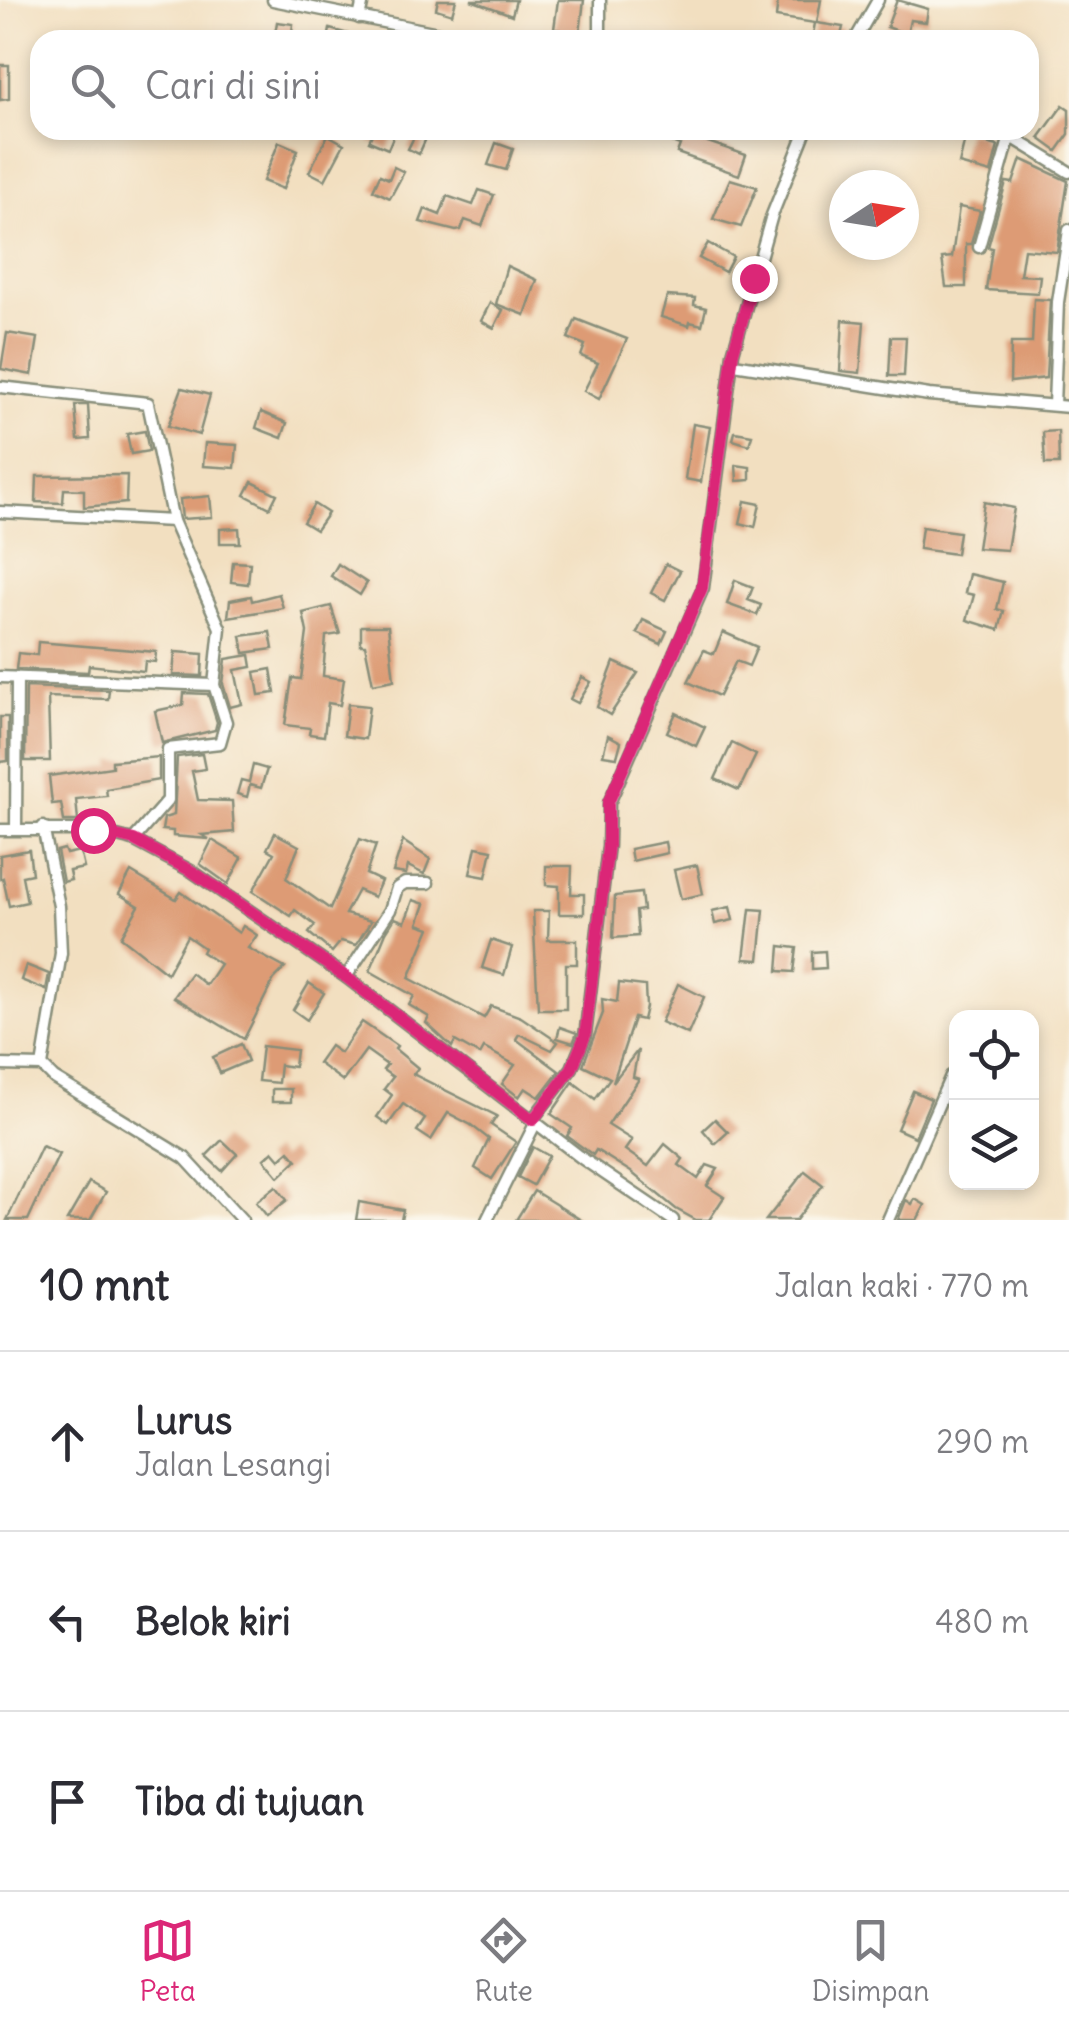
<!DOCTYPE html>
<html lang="id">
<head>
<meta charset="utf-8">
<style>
	:root { --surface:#fff; --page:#f2f2f3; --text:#2b2b33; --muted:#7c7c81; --line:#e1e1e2; --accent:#db2777 }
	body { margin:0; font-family:Delius,sans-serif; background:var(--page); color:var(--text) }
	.controls { position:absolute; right:30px; bottom:30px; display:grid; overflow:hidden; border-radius:20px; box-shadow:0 5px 15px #0003 }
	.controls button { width:90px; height:90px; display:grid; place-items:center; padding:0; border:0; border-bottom:2px solid var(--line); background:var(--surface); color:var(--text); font:50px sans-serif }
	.compass { position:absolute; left:829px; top:170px; width:90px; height:90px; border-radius:50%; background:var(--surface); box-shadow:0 5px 15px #0003; rotate:78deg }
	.stop { position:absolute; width:30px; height:30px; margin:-22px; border:8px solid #db2777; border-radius:50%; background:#fff }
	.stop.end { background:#db2777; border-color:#fff; box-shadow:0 2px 10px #0008 }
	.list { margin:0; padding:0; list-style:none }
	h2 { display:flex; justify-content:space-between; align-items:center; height:130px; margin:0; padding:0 40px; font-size:42px }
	h2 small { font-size:32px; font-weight:400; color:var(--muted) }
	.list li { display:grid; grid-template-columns:65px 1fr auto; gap:30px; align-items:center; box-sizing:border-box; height:180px; padding:0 40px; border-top:2px solid var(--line) }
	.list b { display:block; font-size:38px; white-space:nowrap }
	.list p { margin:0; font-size:32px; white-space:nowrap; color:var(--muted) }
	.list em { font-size:32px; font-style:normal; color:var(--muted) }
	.icon { flex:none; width:55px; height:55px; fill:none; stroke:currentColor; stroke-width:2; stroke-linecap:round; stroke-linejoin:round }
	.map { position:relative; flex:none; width:1069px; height:1220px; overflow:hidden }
	.search { position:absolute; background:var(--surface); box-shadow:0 5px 15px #0003; left:30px; right:30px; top:30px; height:110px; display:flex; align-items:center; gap:25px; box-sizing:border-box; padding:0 35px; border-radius:30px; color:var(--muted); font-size:38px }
	.sheet { height:670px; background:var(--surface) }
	nav { display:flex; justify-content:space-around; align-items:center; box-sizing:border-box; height:140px; border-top:2px solid var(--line); background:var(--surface); font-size:28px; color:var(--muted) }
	nav a { display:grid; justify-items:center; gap:5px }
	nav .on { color:var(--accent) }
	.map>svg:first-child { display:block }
</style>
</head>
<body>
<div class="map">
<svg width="1069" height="1220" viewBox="0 0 1069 1220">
	<rect width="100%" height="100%" fill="#fbf7ec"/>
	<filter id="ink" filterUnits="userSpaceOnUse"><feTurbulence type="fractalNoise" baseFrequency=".01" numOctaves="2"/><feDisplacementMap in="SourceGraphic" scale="20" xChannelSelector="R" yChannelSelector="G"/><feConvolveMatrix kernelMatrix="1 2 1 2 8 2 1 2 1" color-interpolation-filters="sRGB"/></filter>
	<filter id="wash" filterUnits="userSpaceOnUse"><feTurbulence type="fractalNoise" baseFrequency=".0048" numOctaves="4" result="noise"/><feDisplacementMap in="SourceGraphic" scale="40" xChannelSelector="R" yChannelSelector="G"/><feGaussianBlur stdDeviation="2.25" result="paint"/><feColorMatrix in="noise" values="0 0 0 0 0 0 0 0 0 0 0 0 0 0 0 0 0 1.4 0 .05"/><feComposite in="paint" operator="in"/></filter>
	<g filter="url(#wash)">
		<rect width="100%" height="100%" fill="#f2dfc0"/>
		<g id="blocks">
			<!-- building -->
			<g fill="#dd9b75">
				<path d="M438 0H456L452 14 436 9Z"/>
				<path d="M471 0H516L512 15Z"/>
				<path d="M558 0H584L580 33 554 29Z"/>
				<path d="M778 0H821L817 23 843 27 840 40H812L815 23 776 17Z"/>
				<path d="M897 0 928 9 926 22 910 20 907 34 887 27Z"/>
				<path d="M277 22 293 24 291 40H274Z"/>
				<path d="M330 29 359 37V40H328Z"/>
				<path d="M0 65H9V99L0 100Z"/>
				<path d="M1063 105 1069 109V134L1057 151 1039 138Z"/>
				<path d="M374 130H396L388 149 369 141Z"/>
				<path d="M638 130H695L693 137 746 155 739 175 677 153 680 145Z"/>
				<path d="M417 131 427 136 419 154 408 149Z"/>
				<path d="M967 131 984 135 982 142 998 146 991 173 959 164Z"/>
				<path d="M328 135 344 144 325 180 309 172Z"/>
				<path d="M279 142 298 150 283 189 263 181Z"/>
				<path d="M496 143 513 149 506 170 488 165Z"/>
				<path d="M1021 159 1068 181 1057 252 1024 249 1020 275 1040 276 1038 293 986 290 992 248 988 247 1006 182 1013 183Z"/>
				<path d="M394 167 404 172 390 198 373 190 380 175 389 179Z"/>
				<path d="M730 179 757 187 741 227 713 219Z"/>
				<path d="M479 190 494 195 482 226 465 220 461 230 456 231 420 222 425 209 440 215 447 196 473 205Z"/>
				<path d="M959 207 980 211 971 244H966V287H946L942 258 952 257Z"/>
				<path d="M708 243 733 257 725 272 699 258Z"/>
				<path d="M507 266 537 280 525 315 496 304Z"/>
				<path d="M667 296 695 298 694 305 706 308 702 325 690 322 689 326 661 317Z"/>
				<path d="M1034 299 1050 300 1046 378 1010 382 1011 343H1032Z"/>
				<path d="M490 303 503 310 494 328 481 321Z"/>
				<path d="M576 319 627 339 599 399 584 391 598 363 581 356 585 345 568 338Z"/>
				<path d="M843 320 864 322 860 373 840 371Z"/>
				<path d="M7 333 38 338 32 375 1 369Z"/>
				<path d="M891 337H906L904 376H889Z"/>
				<path d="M182 388 210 395 199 435 168 426Z"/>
				<path d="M75 405H88L90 439 78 440Z"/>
				<path d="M261 412 287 423 282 438 256 428Z"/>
				<path d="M693 424 710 427 701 482 685 479Z"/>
				<path d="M145 431 149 451 131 454 127 434Z"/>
				<path d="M1058 431 1059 464H1045L1043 432Z"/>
				<path d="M735 432 752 435 749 445 733 440Z"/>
				<path d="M205 443 237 445 235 468 203 466Z"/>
				<path d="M736 465 750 467V480L737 481Z"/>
				<path d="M127 475 126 503 84 507V490L64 489 63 503 36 502 37 476Z"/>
				<path d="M252 482 277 494 270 508 245 495Z"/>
				<path d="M210 496 212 517 182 519 180 499Z"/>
				<path d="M745 501 760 504 755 527 740 523Z"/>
				<path d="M984 502 1014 508 1007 550 977 548Z"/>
				<path d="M314 504 328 513 316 530 303 522Z"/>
				<path d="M922 527 959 532 956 554 919 549Z"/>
				<path d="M239 528 240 543H220V529Z"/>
				<path d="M233 562 250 563 248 584 231 582Z"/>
				<path d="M338 564 367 583 360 595 331 576Z"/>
				<path d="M666 564 680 571 665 600 651 593Z"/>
				<path d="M969 574 1003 582 997 609 1004 611 999 630 967 620 974 595 965 593Z"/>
				<path d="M735 580 753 587 748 600 761 605 757 615 727 604Z"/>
				<path d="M279 594 283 608 228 617 230 600 251 596 252 601Z"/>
				<path d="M331 606 340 634 326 636 323 676 344 679 340 705 328 703 324 736 309 734 310 728 285 725 292 678 301 679 307 632 303 613Z"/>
				<path d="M643 620 667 631 661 644 637 633Z"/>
				<path d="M361 626H388L394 680 373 684 365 645H361Z"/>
				<path d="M270 632 273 649 244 653 241 636Z"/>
				<path d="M723 632 757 647 749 666 736 661 719 696 688 682 704 650 714 654Z"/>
				<path d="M38 642 156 652 155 662 145 661 144 671 89 665 88 672 16 669 18 653 37 655Z"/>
				<path d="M175 652 203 654 202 676 173 675Z"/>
				<path d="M250 655 252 667 235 670 242 704 230 707 223 684 226 659Z"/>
				<path d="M614 662 638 673 610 715 597 707Z"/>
				<path d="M271 669 275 693 259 695 255 672Z"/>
				<path d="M582 677 591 682 578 703 570 699Z"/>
				<path d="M26 687 109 690 108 699 48 697 50 761H25Z"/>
				<path d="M184 693 208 694 217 722 215 730 162 743 155 711 183 705Z"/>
				<path d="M348 704 369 706 365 739 344 736Z"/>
				<path d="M676 713 705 727 696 746 667 732Z"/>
				<path d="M0 717H8V761L0 762Z"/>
				<path d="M608 735 621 742 617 757 603 755Z"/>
				<path d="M732 743 756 755 739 790 715 779Z"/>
				<path d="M202 754 205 769 192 771 198 800 232 801 234 832 202 835 209 839 173 836V831L162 830 164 818 174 815 177 757Z"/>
				<path d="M159 757V780L106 789 107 796 76 799 78 821H64L61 803 52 804 49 776 112 767V761Z"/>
				<path d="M253 765 267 769 261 788 250 785 247 797 237 794 241 780 249 782Z"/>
				<path d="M275 833 299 846 286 878 330 909 360 839 376 845 366 874 381 881 374 897 358 890 345 914 371 921 356 945 341 941 332 952 309 933 315 925 295 910 291 916 253 891 274 853 267 849Z"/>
				<path d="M212 840 242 858 228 884 200 864Z"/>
				<path d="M403 841 430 859 424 874 408 866 406 874 393 872Z"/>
				<path d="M665 842 667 853 632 861 630 849Z"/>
				<path d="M476 847 492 850 486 877 470 874Z"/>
				<path d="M64 849 66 854 80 851 84 868 69 871 71 880 63 882 57 851Z"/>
				<path d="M29 850 32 874 22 876 27 902 9 906 3 878 0 879V855Z"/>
				<path d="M697 865 703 894 681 899 674 870Z"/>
				<path d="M546 866H572L571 894H584V914H559V886L546 885Z"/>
				<path d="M131 872 176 899 181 892 239 933 243 926 257 935 248 948 285 968 274 979 244 1039 174 997 191 973 206 985 220 964 202 952 204 948 187 936 167 973 121 937 139 906 119 894Z"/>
				<path d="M641 893 643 910 636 911 638 936 613 938 615 896Z"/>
				<path d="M413 900 425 904 418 924 430 928 409 978 484 1018 491 1006 521 1017 558 1042 552 1050 519 1034 516 1039 559 1071 539 1097 525 1088 519 1097 502 1084 515 1065 484 1048 480 1055 455 1041 452 1047 426 1023 429 1017 409 1005 414 996 370 971 386 932 395 918 405 922Z"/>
				<path d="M730 907 733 920 715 924 712 911Z"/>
				<path d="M750 909 764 910 759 960 744 959Z"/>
				<path d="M533 911H549L548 940H577V964H566V1009H538Z"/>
				<path d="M491 940 512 947 504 975 482 968Z"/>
				<path d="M780 946 797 948 794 972 778 971Z"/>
				<path d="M825 951 826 968 812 969V952Z"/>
				<path d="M26 965 49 974 46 990 21 980Z"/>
				<path d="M309 983 324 993 307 1020 293 1010Z"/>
				<path d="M619 983 645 986 646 1007 643 1020 634 1018 613 1082 638 1050 633 1077 639 1079 608 1125 632 1140 625 1150 648 1166 665 1144 683 1159 679 1165 698 1179 707 1165 718 1169 707 1186 724 1197 709 1220H696L676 1209 631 1172 596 1150 593 1155 567 1136 572 1128 551 1114 573 1082 595 1099 610 1078 583 1065 603 1013 602 999 617 1002Z"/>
				<path d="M678 984 704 997 688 1034 661 1022Z"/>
				<path d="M362 1022 397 1046 395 1049 418 1068 413 1074 497 1116 491 1125 516 1142 492 1179 475 1168 489 1139 471 1125 448 1113 431 1140 417 1131 425 1119 403 1104 388 1125 377 1117 392 1095 384 1089 393 1077 383 1070 387 1065 366 1050 343 1081 318 1063 330 1046 340 1053Z"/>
				<path d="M560 1027 577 1033 573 1043 557 1038Z"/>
				<path d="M241 1044 248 1061 220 1073 213 1057Z"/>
				<path d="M262 1046 296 1050 294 1067 280 1065 278 1083 258 1081Z"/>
				<rect x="272" y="1089" width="19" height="13"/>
				<path d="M913 1091 931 1099 915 1137 897 1129Z"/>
				<path d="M715 1119 728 1132 715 1144 703 1130Z"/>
				<path d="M222 1140 237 1154 222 1171 206 1156Z"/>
				<path d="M42 1146 59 1154 28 1220H7Z"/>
				<path d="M533 1147 549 1156 533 1185 518 1177Z"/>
				<path d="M273 1151 280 1159 289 1151 297 1160 279 1177 264 1159Z"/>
				<path d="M805 1171 823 1185 796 1220H766Z"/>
				<path d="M89 1182 106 1192 90 1220H67Z"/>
				<path d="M276 1186 287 1200 267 1216 256 1202Z"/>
				<path d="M534 1191 581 1220H516Z"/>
				<path d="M915 1199 925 1205 917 1220H898L906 1200 912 1204Z"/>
				<path d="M359 1202 403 1210 401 1220H356Z"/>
			</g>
		</g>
	</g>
	<g filter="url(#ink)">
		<use href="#blocks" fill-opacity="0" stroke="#888e7a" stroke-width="2.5"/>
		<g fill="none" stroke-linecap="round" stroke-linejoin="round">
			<!-- minor casing -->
			<g stroke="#888e7a" stroke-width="15">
				<g id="minor">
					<path d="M273 0 473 40"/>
					<path d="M600 0V40"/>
					<path d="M359 18 363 0"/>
					<path d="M855 40 878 0"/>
					<path d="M1010 136 1069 172"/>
					<path d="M979 247 1010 136 1002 130"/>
					<path d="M734 364 929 395 1069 407"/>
					<path d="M0 387 148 403 173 521 220 628 214 685 226 722 220 743 168 749V800L133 840"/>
					<path d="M1054 405 1058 302 1069 230"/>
					<path d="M0 512 173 521"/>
					<path d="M0 677 214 685"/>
					<path d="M16 827 17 678"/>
					<path d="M43 827 59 906 61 953 42 1066 54 1078 185 1158 242 1220"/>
					<path d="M0 830H93L133 840 193 872 346 977 583 1159 673 1220"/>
					<path d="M346 977 390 910 397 888 405 883H428"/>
					<path d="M0 1065 42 1066"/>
					<path d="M533 1119 572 1068 585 1036 608 846 609 803 703 588 733 353 772 215 806 130"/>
					<path d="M487 1220 536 1122"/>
					<path d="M888 1220 951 1076"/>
				</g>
			</g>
			<!-- minor -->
			<use href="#minor" stroke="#fff" stroke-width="10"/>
		</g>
	</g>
	<g fill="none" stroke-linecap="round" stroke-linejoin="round" filter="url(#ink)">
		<!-- route -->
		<path stroke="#db2777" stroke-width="12" d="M93 830 134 840 193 872 346 977 533 1120 572 1068 585 1036 608 846V803L702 588 733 353 754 278"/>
	</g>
</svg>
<div class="controls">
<button><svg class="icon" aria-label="locate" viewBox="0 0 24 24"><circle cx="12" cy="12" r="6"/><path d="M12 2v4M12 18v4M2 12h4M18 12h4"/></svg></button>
<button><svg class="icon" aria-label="layers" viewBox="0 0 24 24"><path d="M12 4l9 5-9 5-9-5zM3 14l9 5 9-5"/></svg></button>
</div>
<svg class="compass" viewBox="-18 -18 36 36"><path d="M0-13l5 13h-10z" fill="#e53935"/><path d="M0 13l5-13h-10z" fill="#7c7c81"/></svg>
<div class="stop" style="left:93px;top:830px"></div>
<div class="stop end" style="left:754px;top:278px"></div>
<div class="search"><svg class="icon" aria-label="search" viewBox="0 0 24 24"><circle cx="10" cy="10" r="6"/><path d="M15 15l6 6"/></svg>Cari di sini</div>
</div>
<section class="sheet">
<h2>10 mnt<small>Jalan kaki · 770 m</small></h2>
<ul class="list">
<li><svg class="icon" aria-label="ahead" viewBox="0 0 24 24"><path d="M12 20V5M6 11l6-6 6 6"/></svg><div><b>Lurus</b><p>Jalan Lesangi</p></div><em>290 m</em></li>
<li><svg class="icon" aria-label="left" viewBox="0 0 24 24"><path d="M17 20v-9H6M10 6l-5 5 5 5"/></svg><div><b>Belok kiri</b></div><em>480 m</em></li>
<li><svg class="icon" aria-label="arrive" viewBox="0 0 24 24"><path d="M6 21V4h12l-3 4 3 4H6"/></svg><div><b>Tiba di tujuan</b></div></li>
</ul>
</section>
<nav>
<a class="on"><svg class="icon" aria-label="map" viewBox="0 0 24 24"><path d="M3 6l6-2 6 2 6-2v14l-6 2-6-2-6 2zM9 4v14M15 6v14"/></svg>Peta</a>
<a><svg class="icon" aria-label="directions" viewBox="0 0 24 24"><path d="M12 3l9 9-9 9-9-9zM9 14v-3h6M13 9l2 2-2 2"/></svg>Rute</a>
<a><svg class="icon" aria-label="saved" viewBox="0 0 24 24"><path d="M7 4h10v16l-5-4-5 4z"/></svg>Disimpan</a>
</nav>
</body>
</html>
